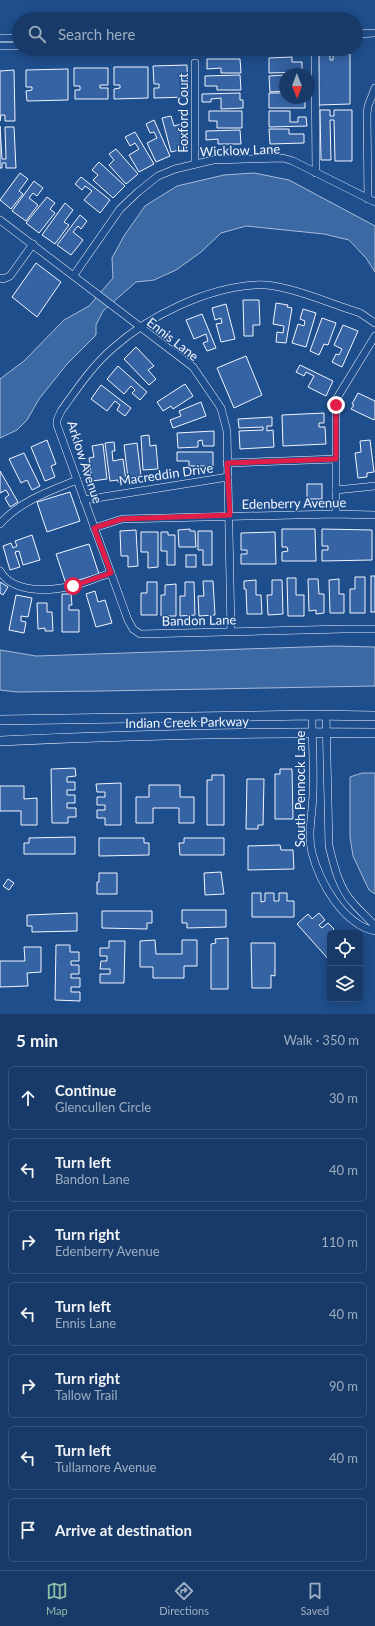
<!DOCTYPE html>
<html lang="en">
<head>
<meta charset="utf-8">
<style>
	:root { --surface:#173a69; --page:#244571; --text:#f1f3f6; --muted:#9eadc0; --line:#36547d; --accent:#8abfa5 }
	body { margin:0; font-family:Lato,sans-serif; background:var(--page); color:var(--text) }
	.controls { position:absolute; right:12px; bottom:12px; display:grid; overflow:hidden; border-radius:6px; box-shadow:0 2px 10px #0003 }
	.controls button { width:36px; height:36px; display:grid; place-items:center; padding:0; border:0; border-bottom:1px solid var(--line); background:var(--surface); color:var(--text); font:20px sans-serif }
	.compass { position:absolute; left:279px; top:68px; width:36px; height:36px; border-radius:50%; background:var(--surface); box-shadow:0 2px 10px #0003; rotate:179deg }
	.stop { position:absolute; width:12px; height:12px; margin:-9px; border:3px solid #e11d48; border-radius:50%; background:#fff }
	.stop.end { background:#e11d48; border-color:#fff; box-shadow:0 1px 4px #0008 }
	.list { margin:0; padding:0; list-style:none }
	h2 { display:flex; justify-content:space-between; align-items:center; height:52px; margin:0; padding:0 16px; font-size:17px }
	h2 small { font-size:13px; font-weight:400; color:var(--muted) }
	.list li { display:grid; grid-template-columns:26px 1fr auto; gap:12px; align-items:center; box-sizing:border-box; height:64px; margin:0 8px 8px; padding:0 8px; border:1px solid var(--line); border-radius:6px }
	.list b { display:block; font-size:15px; white-space:nowrap }
	.list p { margin:0; font-size:13px; white-space:nowrap; color:var(--muted) }
	.list em { font-size:13px; font-style:normal; color:var(--muted) }
	.icon { flex:none; width:22px; height:22px; fill:none; stroke:currentColor; stroke-width:2; stroke-linecap:round; stroke-linejoin:round }
	.map { position:relative; flex:none; width:375px; height:1014px; overflow:hidden }
	.search { position:absolute; background:var(--surface); box-shadow:0 2px 10px #0003; left:12px; right:12px; top:12px; height:44px; display:flex; align-items:center; gap:10px; box-sizing:border-box; padding:0 14px; border-radius:22px; color:var(--muted); font-size:15px }
	.sheet { height:556px; background:var(--surface) }
	nav { display:flex; justify-content:space-around; align-items:center; box-sizing:border-box; height:56px; border-top:1px solid var(--line); background:var(--surface); font-size:11px; color:var(--muted) }
	nav a { display:grid; justify-items:center; gap:2px }
	nav .on { color:var(--accent) }
	.map>svg:first-child { display:block }
</style>
</head>
<body>
<div class="map">
<svg width="375" height="1014" viewBox="0 0 375 1014">
	<rect width="100%" height="100%" fill="#1f4e8c"/>
	<!-- water -->
	<g fill="#3b69a3" stroke="#a8bbd7">
		<path d="M254 173 289 180 375 226V272L366 258 349 240 324 234 246 226 221 233 201 252 176 270 154 280 136 282 103 311 96 325V335L67 364 39 399 27 420 17 430 0 438V379L24 361 64 320 89 306 113 278 112 258 124 236 145 206 177 186 224 175Z"/>
		<path d="M335 646 375 647V686L102 691 17 692 0 690V650L36 656Z"/>
		<path d="M362 773H375V894L369 890 353 856 350 837V777Z"/>
	</g>
	<!-- building -->
	<g fill="#3563a3" stroke="#f2f6ff">
		<path d="M319 54H330V60H333V54H350V104L319 105Z"/>
		<path d="M292 57V62H302V72L269 73V58Z"/>
		<path d="M207 59H240L241 73H221V68L207 69Z"/>
		<path d="M187 65 188 97 154 98V88H159V84H154L153 66Z"/>
		<path d="M114 67H148V98L114 99V89L120 88V85H114Z"/>
		<path d="M74 68H108V85H100V88H108V99H75V90H80V86H74Z"/>
		<path d="M68 69V100L27 101 26 91 32 90V87H26V70Z"/>
		<path d="M14 70 15 121H5V115H1L0 121V71Z"/>
		<path d="M240 75 241 90H217V86H205V76Z"/>
		<path d="M285 75V91L270 92 269 76Z"/>
		<path d="M240 93V100H243V108L221 109V98L211 99V102H202V94Z"/>
		<path d="M269 93H285V98H305V108H269Z"/>
		<path d="M320 110H330V116H334V110H352V161H335L334 120H330L331 160H321Z"/>
		<path d="M209 111H242V128H217V121H209Z"/>
		<path d="M269 111H290V122H298V117H306L307 126 269 127Z"/>
		<path d="M171 116 174 126 181 124 187 148 171 152 162 118Z"/>
		<path d="M154 120 170 156 156 162 147 143 157 138 154 132 150 133 146 124Z"/>
		<path d="M0 126 2 159H6L5 127H14L16 168H6V163H2V168H0Z"/>
		<path d="M269 129H289V134H304V143L270 144Z"/>
		<path d="M240 130 241 144H218V139L206 140V131Z"/>
		<path d="M135 132 154 164 139 172 129 155 139 149 135 143 130 146 125 137Z"/>
		<path d="M116 149 138 174 126 184 109 165 114 160 109 154Z"/>
		<path d="M99 162 125 186 113 198 93 180 98 175 92 170Z"/>
		<path d="M20 173 28 179 19 191 23 194 11 209 0 200Z"/>
		<path d="M81 177 110 200 100 213 84 200 92 191 85 186 82 190 75 184Z"/>
		<path d="M34 181 43 188 37 196 33 193 29 198 38 205 26 221 12 211Z"/>
		<path d="M47 197 55 203 50 209 55 213 39 233 26 223Z"/>
		<path d="M65 203 73 210 64 222 69 225 55 244 42 235Z"/>
		<path d="M80 215 87 221 81 229 78 226 73 232 83 240 71 255 57 245Z"/>
		<path d="M36 263 61 282 37 317 12 297Z"/>
		<path d="M243 300H259L260 325H253V336H244Z"/>
		<path d="M276 303 288 305 287 307 292 308 286 343 276 342 277 332 283 333 284 326 273 324Z"/>
		<path d="M226 304 235 339 221 342 216 324 222 323 221 318 215 320 212 308Z"/>
		<path d="M303 309 316 313 306 347 292 343 298 324 304 326 305 321 300 319Z"/>
		<path d="M202 314 216 348 207 351 203 343 208 341 206 334 194 339 186 320Z"/>
		<path d="M322 318 336 323 328 345 324 344 319 355 310 351Z"/>
		<path d="M343 325 358 331 342 367 332 362 336 354 339 355 342 349 334 345Z"/>
		<path d="M136 347 154 366 148 370 156 379 149 385 124 359Z"/>
		<path d="M246 356 262 395 234 408 217 368Z"/>
		<path d="M300 365 333 381 326 396 308 387 314 376 306 372 304 376 296 372Z"/>
		<path d="M118 366 147 392 140 400 132 393 135 390 131 386 124 394 107 379Z"/>
		<path d="M185 384 193 396 173 409 171 406 163 411 157 402Z"/>
		<path d="M101 385 131 408 125 416 117 410 120 405 115 401 107 411 91 399Z"/>
		<path d="M358 393 375 401V418L374 420 351 409 354 405 352 404Z"/>
		<path d="M201 402 206 416 173 428 170 420 181 416 179 411Z"/>
		<path d="M324 413V423H319V427H325L326 444 283 446 282 415Z"/>
		<path d="M272 417V426H267V431L273 430 274 447 240 449 239 431 263 430V427L239 428 238 419Z"/>
		<path d="M214 431V446H203L202 440 198 441V447L178 448 177 433Z"/>
		<path d="M149 435 150 446 156 445 158 469 143 470 141 436Z"/>
		<path d="M47 440 56 464 51 466 55 477 45 481 31 447Z"/>
		<path d="M370 440 374 472 367 473V477L358 478 355 453 361 452 360 441Z"/>
		<path d="M114 442 115 451H112L113 461 123 459 126 481 118 482V480L110 481 105 443Z"/>
		<path d="M137 443 141 476 128 478 124 445Z"/>
		<path d="M103 444 107 479 92 481 89 458 94 457 92 446Z"/>
		<path d="M177 452H213V466H189V461H177Z"/>
		<path d="M24 453 40 486 32 490 27 480 21 483 9 459Z"/>
		<path d="M0 471 18 502 10 507 5 498 9 495 6 490 0 493Z"/>
		<rect x="307" y="484" width="15" height="15"/>
		<path d="M70 492 80 521 47 532 37 502Z"/>
		<path d="M190 529V531H195L196 547H179L178 530Z"/>
		<path d="M282 529H315L316 561H282V552L288 551 287 547H282Z"/>
		<path d="M322 529 372 530V560L322 561V550H328V546H322Z"/>
		<path d="M136 530 138 566 128 567V556H121L120 531Z"/>
		<path d="M198 531H212V565H203V550H198Z"/>
		<path d="M141 532H158V567L148 568V552H141Z"/>
		<path d="M161 532H168V535H175V565H167V551H161Z"/>
		<path d="M275 532 276 564H241V554H247V550H241V533Z"/>
		<path d="M32 535 40 560 23 565 19 551 15 552 20 567 10 570 3 546 11 543 13 548 17 546 15 541Z"/>
		<path d="M89 544 99 574 66 584 56 554Z"/>
		<rect x="186" y="555" width="10" height="12"/>
		<rect x="371" y="576" width="4" height="36"/>
		<path d="M355 577H365V613H350V589H355Z"/>
		<path d="M287 578H296V595H304V616H288Z"/>
		<path d="M308 579H318L319 594H324V613L316 614V610L309 611Z"/>
		<path d="M339 579V594H344V613H330L329 580Z"/>
		<path d="M256 580V595H261L262 614H247L246 589H244V581Z"/>
		<path d="M272 580H282L283 614 268 615 267 595H272Z"/>
		<path d="M203 581H213L215 615 199 616 198 596H204Z"/>
		<path d="M0 582 8 587 3 595 0 593Z"/>
		<path d="M147 582H157V615H141V593H147Z"/>
		<path d="M185 582H194L195 615 180 616V596H185Z"/>
		<path d="M176 584V616H161V595H165V585Z"/>
		<path d="M95 591 98 602 105 600 112 623 96 627 86 594Z"/>
		<path d="M62 594H71L72 605H69V610H79V632H62Z"/>
		<path d="M16 595 32 598 28 617 21 616V621L26 622 24 633 9 630Z"/>
		<path d="M37 603H47V612H52L53 631H45V628L38 629Z"/>
		<path d="M75 768 76 776 67 777V782H75V790H67V795H75V803H67V808H76V817H68V823H52L51 769Z"/>
		<path d="M280 769H292L293 819H275V774H280Z"/>
		<path d="M212 775H224V825H207V780H212Z"/>
		<path d="M247 779H264L263 825H258V829H246Z"/>
		<path d="M121 783V825H105V818H97V810H105V805H97V797H105V792H97L96 784Z"/>
		<path d="M149 785H180V797H194V823H179V808H153V823H136V797H149Z"/>
		<path d="M0 786H24V799L37 798V825H21V811H0Z"/>
		<path d="M75 837V854H24V843H29V838Z"/>
		<path d="M99 838H144V843H149V855L99 856Z"/>
		<path d="M184 838H224V855H180L179 843H184Z"/>
		<path d="M280 845 281 850H293L294 869 248 870V846Z"/>
		<path d="M221 872 224 894 205 895 204 873Z"/>
		<path d="M99 873H117V894H97V882H99Z"/>
		<path d="M8 879 14 883 9 890 3 886Z"/>
		<path d="M252 893H261V902L265 901V893H274V901H279V893H287V901H294V917H252Z"/>
		<path d="M182 910H226V927L187 928V923H182Z"/>
		<path d="M102 911H152V923H147V929L102 928Z"/>
		<path d="M77 913V931L32 932V926H27V915Z"/>
		<path d="M319 913 325 920 319 925 322 928 328 923 334 929 328 935 330 937V961L297 924 308 914 312 919Z"/>
		<path d="M228 938V989H211V944L216 943 215 939Z"/>
		<path d="M155 940 156 954H182V940H197V966H184V978H153V967H140V941Z"/>
		<path d="M109 941H125L124 983H100V974H110V969H100L101 961H107V956H100V948H109Z"/>
		<path d="M251 943H275V976L271 975V988H252Z"/>
		<path d="M56 945H70V952H79V961H71V965H79V974H71V978H80V987H71V992H80V1001L55 1000Z"/>
		<path d="M24 947H41V972L27 973 28 986 0 987V961H25Z"/>
	</g>
	<g fill="none" stroke-linecap="round" stroke-linejoin="round">
		<!-- minor casing -->
		<g stroke="#f2f6ff" stroke-width="8">
			<g id="minor">
				<path d="M356 34 375 33"/>
				<path d="M0 38H19"/>
				<path d="M0 46H19"/>
				<path d="M315 57 316 173"/>
				<path d="M195 63V163"/>
				<path d="M368 199 367 114 368 106 375 88"/>
				<path d="M0 220 193 367 221 408 227 431 231 631"/>
				<path d="M74 275 120 209 138 192 158 176 175 169 213 160 283 158 293 161 375 202"/>
				<path d="M0 278 3 279 10 276 33 244"/>
				<path d="M375 323C370 320 365 316 360 313 352 310 344 308 337 305 314 297 278 283 255 285 206 288 149 316 113 348 92 366 77 389 61 411L57 420V425L128 620 133 629 140 634 344 629H375"/>
				<path d="M227 463 336 459"/>
				<path d="M336 490 375 486"/>
				<path d="M84 500 228 477"/>
				<path d="M336 514V405L337 398 375 336"/>
				<path d="M0 524C20 501 50 491 77 480"/>
				<path d="M94 528 122 519 336 514 375 515"/>
				<path d="M0 571C13 594 51 591 72 586 85 583 98 577 111 573"/>
				<path d="M312 715C312 741 314 767 313 792 313 812 307 834 312 853 320 883 343 924 375 931"/>
				<path d="M326 715 329 846C334 866 339 888 353 903 360 911 368 918 375 926"/>
			</g>
		</g>
		<!-- tertiary casing -->
		<g stroke="#f2f6ff" stroke-width="10">
			<g id="tertiary">
				<path d="M0 720 312 715 375 716"/>
				<path d="M0 741C125 735 250 732 375 733"/>
			</g>
		</g>
		<!-- minor -->
		<use href="#minor" stroke="#1f4e8c" stroke-width="7"/>
		<!-- tertiary -->
		<use href="#tertiary" stroke="#1f4e8c" stroke-width="9"/>
	</g>
	<g fill="none" stroke-linecap="round" stroke-linejoin="round">
		<!-- route -->
		<path stroke="#e11d48" stroke-width="5" d="M73 586 111 573 94 528 122 519 230 515 227 463 336 459V405"/>
	</g>
	<g text-anchor="middle" dominant-baseline="central" stroke-width="3" stroke-linejoin="round" paint-order="stroke">
		<!-- street labels -->
		<g font-size="13" fill="#f2f6ff" stroke="#1f4e8c">
			<text transform="translate(183 113) rotate(-90)">Foxford Court</text>
			<text transform="translate(240 150) rotate(-2)">Wicklow Lane</text>
			<text transform="translate(173 339) rotate(38)">Ennis Lane</text>
			<text transform="translate(85 462) rotate(72)">Arklow Avenue</text>
			<text transform="translate(166 474) rotate(-8)">Macreddin Drive</text>
			<text transform="translate(294 503) rotate(-1)">Edenberry Avenue</text>
			<text transform="translate(199 620) rotate(-1)">Bandon Lane</text>
			<text transform="translate(187 722) rotate(-1)">Indian Creek Parkway</text>
			<text transform="translate(300 789) rotate(-90)">South Pennock Lane</text>
		</g>
	</g>
</svg>
<div class="controls">
<button><svg class="icon" aria-label="locate" viewBox="0 0 24 24"><circle cx="12" cy="12" r="6"/><path d="M12 2v4M12 18v4M2 12h4M18 12h4"/></svg></button>
<button><svg class="icon" aria-label="layers" viewBox="0 0 24 24"><path d="M12 4l9 5-9 5-9-5zM3 14l9 5 9-5"/></svg></button>
</div>
<svg class="compass" viewBox="-18 -18 36 36"><path d="M0-13l5 13h-10z" fill="#e53935"/><path d="M0 13l5-13h-10z" fill="#9eadc0"/></svg>
<div class="stop" style="left:73px;top:586px"></div>
<div class="stop end" style="left:336px;top:405px"></div>
<div class="search"><svg class="icon" aria-label="search" viewBox="0 0 24 24"><circle cx="10" cy="10" r="6"/><path d="M15 15l6 6"/></svg>Search here</div>
</div>
<section class="sheet">
<h2>5 min<small>Walk · 350 m</small></h2>
<ul class="list">
<li><svg class="icon" aria-label="ahead" viewBox="0 0 24 24"><path d="M12 20V5M6 11l6-6 6 6"/></svg><div><b>Continue</b><p>Glencullen Circle</p></div><em>30 m</em></li>
<li><svg class="icon" aria-label="left" viewBox="0 0 24 24"><path d="M17 20v-9H6M10 6l-5 5 5 5"/></svg><div><b>Turn left</b><p>Bandon Lane</p></div><em>40 m</em></li>
<li><svg class="icon" aria-label="right" viewBox="0 0 24 24"><path d="M7 20v-9h11M14 6l5 5-5 5"/></svg><div><b>Turn right</b><p>Edenberry Avenue</p></div><em>110 m</em></li>
<li><svg class="icon" aria-label="left" viewBox="0 0 24 24"><path d="M17 20v-9H6M10 6l-5 5 5 5"/></svg><div><b>Turn left</b><p>Ennis Lane</p></div><em>40 m</em></li>
<li><svg class="icon" aria-label="right" viewBox="0 0 24 24"><path d="M7 20v-9h11M14 6l5 5-5 5"/></svg><div><b>Turn right</b><p>Tallow Trail</p></div><em>90 m</em></li>
<li><svg class="icon" aria-label="left" viewBox="0 0 24 24"><path d="M17 20v-9H6M10 6l-5 5 5 5"/></svg><div><b>Turn left</b><p>Tullamore Avenue</p></div><em>40 m</em></li>
<li><svg class="icon" aria-label="arrive" viewBox="0 0 24 24"><path d="M6 21V4h12l-3 4 3 4H6"/></svg><div><b>Arrive at destination</b></div></li>
</ul>
</section>
<nav>
<a class="on"><svg class="icon" aria-label="map" viewBox="0 0 24 24"><path d="M3 6l6-2 6 2 6-2v14l-6 2-6-2-6 2zM9 4v14M15 6v14"/></svg>Map</a>
<a><svg class="icon" aria-label="directions" viewBox="0 0 24 24"><path d="M12 3l9 9-9 9-9-9zM9 14v-3h6M13 9l2 2-2 2"/></svg>Directions</a>
<a><svg class="icon" aria-label="saved" viewBox="0 0 24 24"><path d="M7 4h10v16l-5-4-5 4z"/></svg>Saved</a>
</nav>
</body>
</html>
